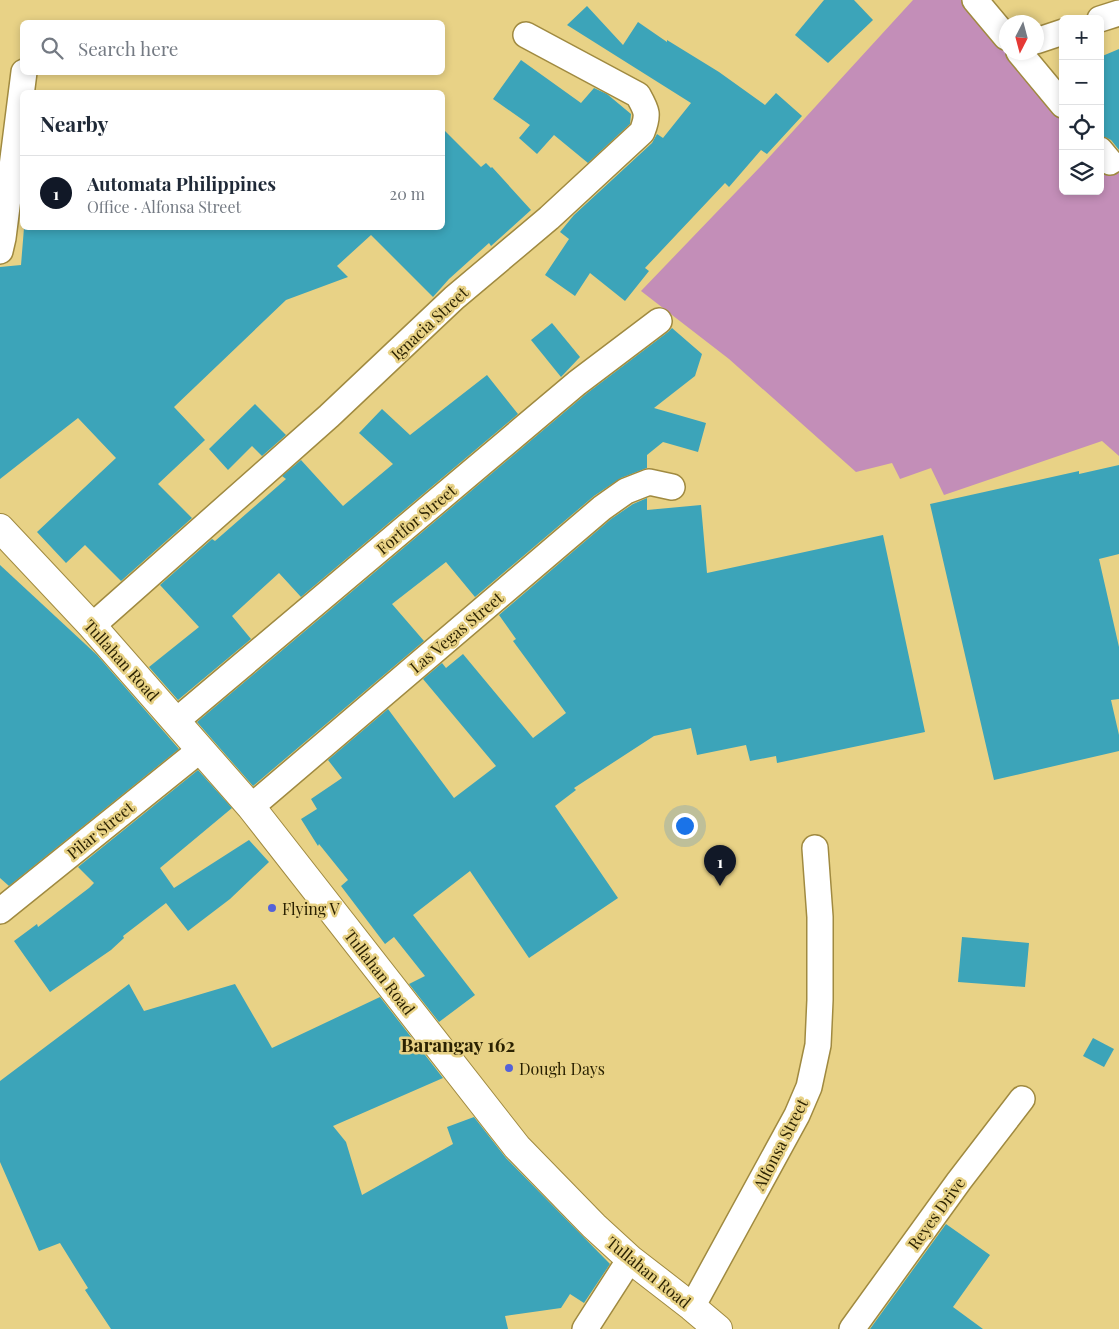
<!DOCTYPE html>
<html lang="en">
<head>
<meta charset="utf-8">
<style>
	:root { --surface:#fff; --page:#f6f6f7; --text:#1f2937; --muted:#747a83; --line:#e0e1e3; --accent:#111827 }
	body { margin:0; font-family:"Playfair Display",serif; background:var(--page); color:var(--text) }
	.controls { position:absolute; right:15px; top:15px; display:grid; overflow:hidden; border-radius:8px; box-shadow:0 2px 8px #0003 }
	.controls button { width:45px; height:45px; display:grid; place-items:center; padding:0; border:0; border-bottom:1px solid var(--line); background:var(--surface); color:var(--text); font:25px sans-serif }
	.compass { position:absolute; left:999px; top:15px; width:45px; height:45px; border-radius:50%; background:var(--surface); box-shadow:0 2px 8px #0003; rotate:186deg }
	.you { position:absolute; left:684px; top:825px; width:18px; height:18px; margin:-12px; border:4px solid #fff; border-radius:50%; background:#1a73e8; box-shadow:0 0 0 8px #1a73e833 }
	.badge { display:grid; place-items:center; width:32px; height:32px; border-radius:50%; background:var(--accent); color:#fff; font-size:16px; font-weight:700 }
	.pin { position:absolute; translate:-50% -41px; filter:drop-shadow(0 1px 2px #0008) }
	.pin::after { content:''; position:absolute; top:26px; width:18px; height:15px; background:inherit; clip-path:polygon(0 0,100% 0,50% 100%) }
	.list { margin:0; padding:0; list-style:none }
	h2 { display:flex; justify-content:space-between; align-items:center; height:65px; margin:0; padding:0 20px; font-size:21px }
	h2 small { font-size:16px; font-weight:400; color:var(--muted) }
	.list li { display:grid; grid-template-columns:32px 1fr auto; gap:15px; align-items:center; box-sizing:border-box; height:75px; padding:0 20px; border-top:1px solid var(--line) }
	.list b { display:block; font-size:19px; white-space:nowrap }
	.list p { margin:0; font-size:16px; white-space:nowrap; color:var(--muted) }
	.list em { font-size:16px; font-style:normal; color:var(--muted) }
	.icon { flex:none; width:28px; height:28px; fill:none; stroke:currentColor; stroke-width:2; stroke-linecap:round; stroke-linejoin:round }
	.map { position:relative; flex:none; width:1119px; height:1329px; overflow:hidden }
	.search { position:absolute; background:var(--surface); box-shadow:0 2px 8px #0003; left:20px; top:20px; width:425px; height:55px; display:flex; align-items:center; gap:12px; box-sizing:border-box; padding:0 18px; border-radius:8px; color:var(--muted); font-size:19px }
	.panel { position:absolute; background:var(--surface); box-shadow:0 2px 8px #0003; left:20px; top:90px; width:425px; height:140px; border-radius:8px }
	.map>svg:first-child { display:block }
</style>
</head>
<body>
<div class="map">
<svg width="1119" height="1329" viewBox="0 0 1119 1329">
	<rect width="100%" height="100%" fill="#e8d286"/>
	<!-- green -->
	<path fill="#c38eb8" d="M913 0H966L1006 47V52L1011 53 1063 113V191H1100V154L1119 173V456L1102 441 944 495 931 468 900 479 892 463 856 472 729 359 641 291 761 166Z"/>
	<!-- building -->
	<g fill="#3ca4b9">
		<path d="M824 0H854L873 20 828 63 795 35Z"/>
		<path d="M587 6 623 45 638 22 667 42V40L719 72 765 105 776 93 802 116 767 154 761 150 729 187 725 183 645 268 649 271 625 301 590 273 575 296 545 275 569 239 560 232 574 215 652 143 657 134 663 138 691 103 567 25Z"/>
		<path d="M1119 49V150L1111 140 1105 137 1100 136V57Z"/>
		<path d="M521 60 581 103 594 88 607 94 631 114 630 124 588 163 554 135 537 154 519 138 530 125 493 99Z"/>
		<path d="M442 128 481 167 486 163 491 168 492 167 531 210 491 246 489 243 449 279 433 297 371 235 337 266 348 277 286 300 174 407 205 440 158 484 192 518 121 581 85 545 66 563 37 532 116 458 78 418 0 479V267L21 265 24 228H442Z"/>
		<path d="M552 323 580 357 561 377 531 340Z"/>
		<path d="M672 328 702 354 695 376 654 408 706 423 698 452 663 442 647 455V468L621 478 594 496 475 597 446 562 392 604 424 641 253 786 197 722 586 394 668 332Z"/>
		<path d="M487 375 518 414 301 597 279 573 232 616 251 639 178 700 149 667 199 627 160 585 212 539 215 541 286 479 282 476 301 460 343 506 393 464 359 433 382 409 410 435Z"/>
		<path d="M255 404 286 435 262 456 252 446 228 470 209 449Z"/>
		<path d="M1119 465V554L1099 559 1119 647V699L1111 700 1119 735V751L994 780 930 504 1079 471V474Z"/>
		<path d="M647 498V510L701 505 707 573 883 535 925 732 777 763 776 756 750 761 746 745 697 755 691 728 654 736 574 788 576 790 555 806 618 898 529 958 470 871 413 915 475 995 439 1022 409 984 425 976 394 937 385 944 341 886 348 880 319 844 318 846 301 819 317 809 311 799 342 778 328 760 388 709 454 798 496 766 423 679 442 663 446 668 463 654 533 738 566 713 513 641 516 639 499 615 611 519 633 504Z"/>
		<path d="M0 565 97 655 179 749 9 886 0 878Z"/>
		<path d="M198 770 232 808 160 868 174 888 249 840 269 862 230 899 188 931 166 903 123 936 124 938 111 950 50 992 14 941 37 924 38 927 89 888 94 883 78 867Z"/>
		<path d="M962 937 1029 943 1025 987 958 982Z"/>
		<path d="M129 984 144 1011 235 984 272 1048 380 997 443 1078 333 1126 346 1142 362 1195 453 1144 447 1127 474 1117 506 1158 610 1264 584 1303 570 1294 561 1308 505 1316 508 1329H111L85 1290 88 1288 60 1243 39 1251 0 1162V1081Z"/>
		<path d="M1093 1038 1114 1049 1104 1067 1083 1056Z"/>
		<path d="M946 1224 990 1255 953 1307 983 1329H870Z"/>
	</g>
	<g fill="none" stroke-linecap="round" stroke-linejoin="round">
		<!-- minor casing -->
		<g stroke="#a08a40" stroke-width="28">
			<g id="minor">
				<path d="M975 0 1006 37"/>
				<path d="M1100 19 1119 13"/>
				<path d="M1036 41 1063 32"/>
				<path d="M1019 52 1063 105"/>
				<path d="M1100 150 1110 162"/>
				<path d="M0 251 3 238 24 72"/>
				<path d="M92 626 329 416 454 298 549 218 642 132C649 114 647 111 638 95L526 35"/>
				<path d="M176 721 577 383 659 321"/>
				<path d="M251 807 602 508 626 491 649 482 672 487"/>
				<path d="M0 911 200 750"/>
				<path d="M692 1307 797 1115 809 1087 818 1045 820 1000V917L815 848"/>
				<path d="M585 1329 630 1259"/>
				<path d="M852 1329 959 1181 1022 1099"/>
			</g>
		</g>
		<!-- secondary casing -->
		<g stroke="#a08a40" stroke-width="30">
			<path id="secondary" d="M0 528 92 626 251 807 517 1147 594 1226 630 1259 692 1307 718 1329"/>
		</g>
		<!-- minor -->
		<use href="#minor" stroke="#fff" stroke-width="25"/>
		<!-- secondary -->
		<use href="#secondary" stroke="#fff" stroke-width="28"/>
	</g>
	<!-- markers -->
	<g fill="#5462d9" stroke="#e8d286" stroke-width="2">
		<circle cx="272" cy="908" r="5"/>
		<circle cx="509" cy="1068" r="5"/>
	</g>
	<g text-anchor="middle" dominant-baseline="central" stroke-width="5" stroke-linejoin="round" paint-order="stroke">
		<!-- street labels -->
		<g font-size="16" fill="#2b2202" stroke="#e8d286">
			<text transform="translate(429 323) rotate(-43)">Ignacia Street</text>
			<text transform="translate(416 519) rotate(-40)">Fortfor Street</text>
			<text transform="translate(456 632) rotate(-40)">Las Vegas Street</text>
			<text transform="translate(122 660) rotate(48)">Tullahan Road</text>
			<text transform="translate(100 830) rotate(-39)">Pilar Street</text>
			<text transform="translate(380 972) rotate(52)">Tullahan Road</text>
			<text transform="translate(780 1144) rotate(-63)">Alfonsa Street</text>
			<text transform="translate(936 1213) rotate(-54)">Reyes Drive</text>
			<text transform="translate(649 1272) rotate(39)">Tullahan Road</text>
		</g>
		<!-- poi labels -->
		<g font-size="16" fill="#2b2202" stroke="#e8d286" text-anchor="start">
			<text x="282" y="908">Flying V</text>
			<text x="519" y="1068">Dough Days</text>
		</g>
		<!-- quarter labels -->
		<g font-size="19" font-weight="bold" fill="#2b2202" stroke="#e8d286">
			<text x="458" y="1044">Barangay 162</text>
		</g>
	</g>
</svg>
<div class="controls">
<button>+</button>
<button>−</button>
<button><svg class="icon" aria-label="locate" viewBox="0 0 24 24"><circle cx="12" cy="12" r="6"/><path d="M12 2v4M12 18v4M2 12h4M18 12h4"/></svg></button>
<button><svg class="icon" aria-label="layers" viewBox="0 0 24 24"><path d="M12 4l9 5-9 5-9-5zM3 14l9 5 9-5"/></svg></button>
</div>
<svg class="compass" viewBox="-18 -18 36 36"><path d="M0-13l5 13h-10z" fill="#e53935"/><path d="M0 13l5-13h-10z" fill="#747a83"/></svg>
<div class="you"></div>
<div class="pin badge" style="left:720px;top:886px">1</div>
<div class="search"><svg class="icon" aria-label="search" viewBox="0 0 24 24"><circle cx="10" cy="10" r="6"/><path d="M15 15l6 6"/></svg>Search here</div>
<section class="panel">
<h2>Nearby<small></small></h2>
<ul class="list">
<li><span class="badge">1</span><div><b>Automata Philippines</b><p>Office · Alfonsa Street</p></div><em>20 m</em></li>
</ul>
</section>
</div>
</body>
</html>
